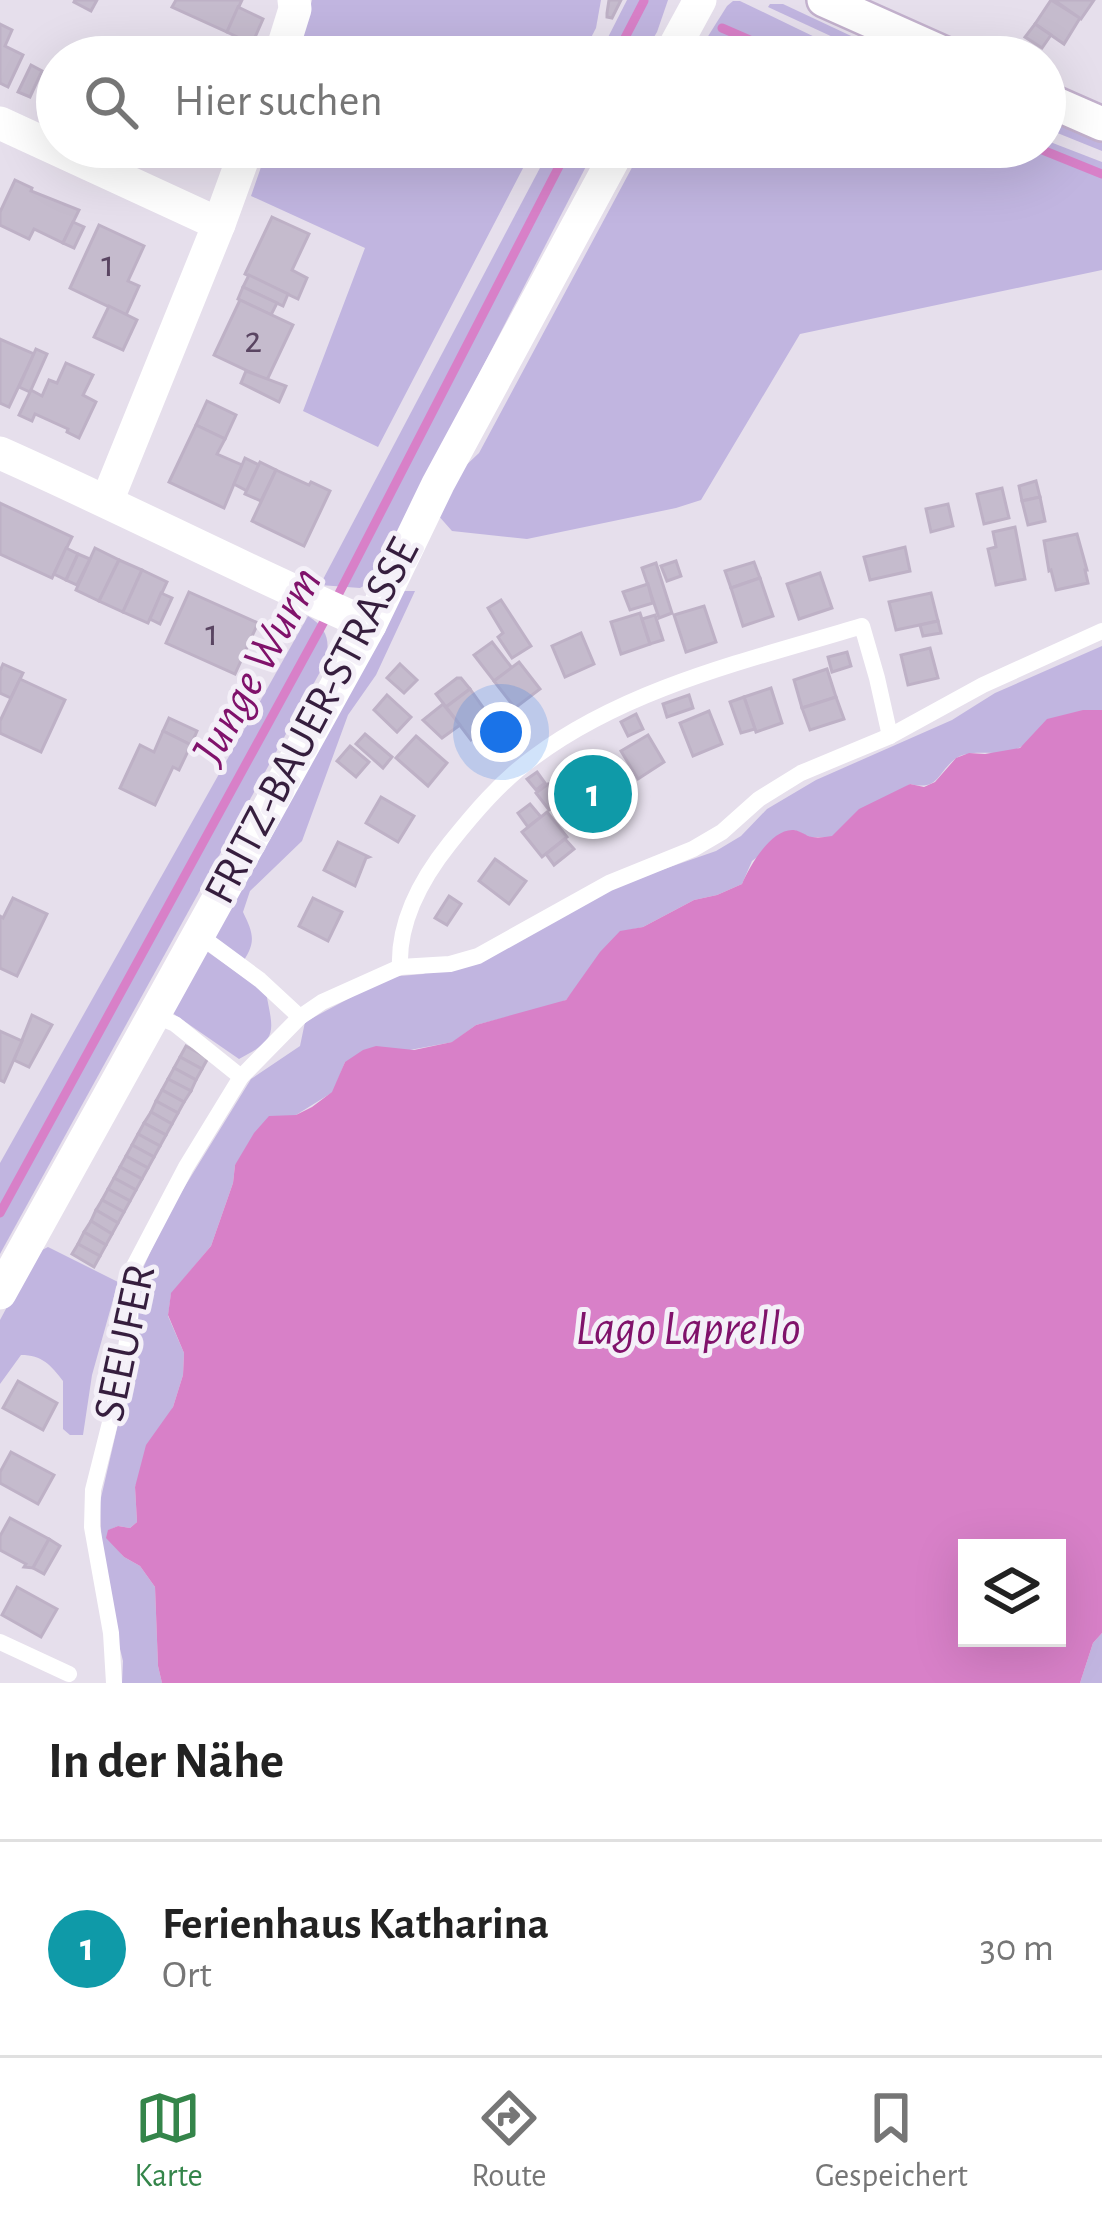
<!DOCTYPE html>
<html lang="de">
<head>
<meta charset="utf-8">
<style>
	:root { --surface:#fff; --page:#f2f2f2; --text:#222; --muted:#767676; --line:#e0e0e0; --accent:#34854a }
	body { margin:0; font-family:"Alegreya Sans",sans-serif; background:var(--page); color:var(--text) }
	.controls { position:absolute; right:36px; bottom:36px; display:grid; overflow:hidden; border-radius:0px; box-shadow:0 12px 48px #0002 }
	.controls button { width:108px; height:108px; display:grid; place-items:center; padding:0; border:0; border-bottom:3px solid var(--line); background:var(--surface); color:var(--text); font:60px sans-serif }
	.you { position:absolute; left:501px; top:732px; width:42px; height:42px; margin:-30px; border:9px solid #fff; border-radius:50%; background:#1a73e8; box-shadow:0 0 0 18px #1a73e833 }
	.badge { display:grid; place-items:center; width:78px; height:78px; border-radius:50%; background:var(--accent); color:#fff; font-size:39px; font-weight:700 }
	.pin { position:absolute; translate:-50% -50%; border:6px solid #fff; box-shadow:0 3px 12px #0006 }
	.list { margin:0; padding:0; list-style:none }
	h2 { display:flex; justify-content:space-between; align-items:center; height:156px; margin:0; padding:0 48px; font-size:51px }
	h2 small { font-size:39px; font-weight:400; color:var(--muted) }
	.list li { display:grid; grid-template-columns:78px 1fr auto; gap:36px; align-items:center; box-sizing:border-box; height:216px; padding:0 48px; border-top:3px solid var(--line) }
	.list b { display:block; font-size:45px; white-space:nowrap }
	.list p { margin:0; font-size:39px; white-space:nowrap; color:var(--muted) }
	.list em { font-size:39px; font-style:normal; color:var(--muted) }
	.icon { flex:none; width:66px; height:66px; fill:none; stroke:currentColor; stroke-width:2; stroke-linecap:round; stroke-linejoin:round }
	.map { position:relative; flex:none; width:1102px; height:1683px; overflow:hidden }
	.search { position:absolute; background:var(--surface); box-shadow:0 12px 48px #0002; left:36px; right:36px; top:36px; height:132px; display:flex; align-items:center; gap:30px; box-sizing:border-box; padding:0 42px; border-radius:66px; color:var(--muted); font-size:45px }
	.sheet { height:372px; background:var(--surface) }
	nav { display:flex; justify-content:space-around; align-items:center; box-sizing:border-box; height:168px; border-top:3px solid var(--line); background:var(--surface); font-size:33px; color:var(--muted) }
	nav a { display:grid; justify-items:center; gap:6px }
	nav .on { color:var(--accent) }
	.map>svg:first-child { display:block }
</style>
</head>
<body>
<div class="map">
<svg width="1102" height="1683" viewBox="0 0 1102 1683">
	<rect width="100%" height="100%" fill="#e6dfec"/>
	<!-- green -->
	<g fill="#c1b5e0">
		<path d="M312 0H601L596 28 581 57H298Z"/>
		<path d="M627 0H668L657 32 642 57H598Z"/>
		<path d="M733 1H740L856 57H695L727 6Z"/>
		<path d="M770 4H783L896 57H876L768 7Z"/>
		<path d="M1045 118 1102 141V151L1045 128Z"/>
		<path d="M1045 140 1102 162V270L800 334 701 500 676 508 527 539 452 531 437 514 460 471 479 453 643 147H1045Z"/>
		<path d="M268 147H534L378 447 303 411 365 248 251 196Z"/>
		<path d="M551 147H596L373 580 360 588 320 585Z"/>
		<path d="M401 591H415L376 675 348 715 302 841 250 891 243 912C252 931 257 941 244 960L212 938Z"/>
		<path d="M308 616C327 628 331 641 325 663L0 1254V1163Z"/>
		<path d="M1102 646V710C1069 711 1059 716 1034 736 1029 740 1025 745 1019 748 1000 759 972 746 955 759 936 774 939 791 910 784L832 837H810L794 830 752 861 742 884 717 895 694 900 643 927 620 932 566 1000 554 1005 476 1025 453 1042 345 1062 333 1092 296 1115 235 1165 233 1183 211 1246 171 1294 168 1316 184 1353 183 1375 173 1407 135 1487 137 1522 130 1528 118 1526 109 1530 107 1537 124 1557 140 1566 155 1587 158 1666 162 1683H122L123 1661 103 1580 100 1502 128 1381 144 1266 166 1217 251 1079 300 1046 305 1022 389 977 423 974 624 883 716 851 741 836 767 809 816 780 952 720 995 693Z"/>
		<path d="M205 950 266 993C274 1033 278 1039 239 1059L171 1012Z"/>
		<path d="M48 1247 118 1282 92 1375 83 1435H70L63 1429V1381C51 1365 42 1355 21 1355L0 1384V1320L36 1253Z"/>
		<path d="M1102 1633V1683H1080L1093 1643Z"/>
	</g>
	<!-- water -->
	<path fill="#d880c8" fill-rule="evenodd" d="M1083 710H1102V1633L1093 1643 1080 1683H162L158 1666 155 1587 140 1566 124 1557 106 1538 108 1530 118 1526 130 1528 137 1522 135 1487 146 1445 173 1407 183 1375 184 1353 168 1315 171 1293 211 1246 233 1183 235 1165 254 1133 269 1116 296 1115 312 1107 332 1092 345 1062 363 1050 376 1046 414 1050 452 1042 476 1025 566 1000 600 952 620 931 643 927 694 900 717 895 742 884C749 867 771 828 794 830 801 831 806 836 812 837 819 838 825 837 832 836L859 809 910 784 924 787 935 782 956 758 969 753 985 754 1020 748 1047 719ZM967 1548H1057V1638H967Z"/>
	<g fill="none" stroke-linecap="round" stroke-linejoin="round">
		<!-- stream -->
		<g stroke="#d880c8" stroke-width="9">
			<path d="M722 28 789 57"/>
			<path d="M615 57 644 1"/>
			<path d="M1035 147 1102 174"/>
			<path d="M335 601 569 147"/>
			<path d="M0 1213 327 616"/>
		</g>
	</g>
	<!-- building -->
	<g fill="#c5bbcd" stroke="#beb1c6" stroke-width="3">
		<path d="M75 0H97L91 11 74 2Z"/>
		<path d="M176 0H242L227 32 172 7Z"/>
		<path d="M609 0H621L612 18 607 17V13Z"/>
		<path d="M1051 0 1080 18 1064 44 1035 24Z"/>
		<path d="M1054 0H1094L1081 19Z"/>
		<path d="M238 7 263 19 252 44 227 32Z"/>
		<path d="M0 24 12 30 5 46 23 55 8 87 0 83Z"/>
		<path d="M1035 24 1051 35 1042 48 1025 37Z"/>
		<path d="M31 65 42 71 30 97 18 92Z"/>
		<path d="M57 68V104L43 97Z"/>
		<path d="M156 147H196L188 162Z"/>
		<path d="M15 180 32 188 31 191 79 210 63 243 34 229 29 239 0 225V212Z"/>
		<path d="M272 217 309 234 292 270 307 278 298 299 245 274Z"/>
		<path d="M73 222 84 227 74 248 63 243Z"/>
		<path d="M99 225 144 246 128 281 139 286 126 315 70 288Z"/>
		<path d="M249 275 288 294 283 306 243 287Z"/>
		<path d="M243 287 277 303 271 315 238 299Z"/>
		<path d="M240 300 293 325 267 380 214 355Z"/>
		<path d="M109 306 137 320 123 350 94 337Z"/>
		<path d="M0 339 34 354 9 407 0 403Z"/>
		<path d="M36 349 47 354 30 392 19 387Z"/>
		<path d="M66 363 93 375 83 395 96 402 79 438 67 432 68 429 35 414 32 421 19 415 31 390 42 396 49 380 57 383Z"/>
		<path d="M246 371 286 386 279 402 241 383Z"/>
		<path d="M207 401 236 415 225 439 196 425Z"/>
		<path d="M196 425 225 439 217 454 242 465 224 508 169 482Z"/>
		<path d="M245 458 259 465 247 491 234 484Z"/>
		<path d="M260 462 276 470 261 501 245 494Z"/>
		<path d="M276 470 309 485 311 482 330 491 304 546 252 521Z"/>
		<path d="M1036 481 1040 497 1022 501 1019 486Z"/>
		<path d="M1002 488 1009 518 984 524 977 494Z"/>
		<path d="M1040 497 1045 521 1028 525 1022 501Z"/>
		<path d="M0 503 72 537 52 578 0 554Z"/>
		<path d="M948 504 953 526 931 532 926 509Z"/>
		<path d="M1015 527 1025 579 996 585 988 549 996 547 993 532Z"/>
		<path d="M1077 534 1087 570H1085L1088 583 1056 590 1051 570 1049 571 1044 541Z"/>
		<path d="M905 547 910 571 870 580 864 557Z"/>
		<path d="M66 548 78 554 66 580 54 574Z"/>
		<path d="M95 548 119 560 99 601 76 590Z"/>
		<path d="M78 554 90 559 77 585 66 580Z"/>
		<path d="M119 560 142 570 123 612 99 601Z"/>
		<path d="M676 561 681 576 667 581 661 566Z"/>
		<path d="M754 562 760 578 731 588 725 571Z"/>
		<path d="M656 563 672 613 659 618 642 568Z"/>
		<path d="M142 570 167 582 148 623 123 612Z"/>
		<path d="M820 573 832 608 799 619 787 584Z"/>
		<path d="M760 578 773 616 743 626 731 588Z"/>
		<path d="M648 584 653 603 630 610 623 592Z"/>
		<path d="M189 592 258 623 235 674 166 643Z"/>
		<path d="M161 593 172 598 160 624 150 619Z"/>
		<path d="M931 593 938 621 896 630 889 602Z"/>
		<path d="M501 600 531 646 512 658 498 637 503 633 488 608Z"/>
		<path d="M704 606 716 642 686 652 674 615Z"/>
		<path d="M640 613 650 644 621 654 611 622Z"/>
		<path d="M655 615 663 640 650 644 642 619Z"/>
		<path d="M938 621 941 633 923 636 920 625Z"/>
		<path d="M581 633 594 664 565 677 552 646Z"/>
		<path d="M492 642 512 668 494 681 474 655Z"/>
		<path d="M930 648 938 678 908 685 901 655Z"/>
		<path d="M847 652 851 666 832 672 828 657Z"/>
		<path d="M519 662 540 689 515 708 494 681Z"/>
		<path d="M3 664 23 673 11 698 0 693V671Z"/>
		<path d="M400 664 417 680 404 693 387 678Z"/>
		<path d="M827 669 836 697 802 708 794 680Z"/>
		<path d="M457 678H461L470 689 446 707 436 694Z"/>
		<path d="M20 679 65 700 41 752 0 733V721Z"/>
		<path d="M771 688 782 723 756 732 744 697Z"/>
		<path d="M470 689 494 723 471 740 446 707Z"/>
		<path d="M387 695 411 717 397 732 374 710Z"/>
		<path d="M689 695 693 708 667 717 663 704Z"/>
		<path d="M744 697 755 729 741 733 730 702Z"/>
		<path d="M836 697 844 719 810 730 802 708Z"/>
		<path d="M443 704 460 725 442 738 423 720Z"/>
		<path d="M709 711 722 744 693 756 680 723Z"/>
		<path d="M636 714 643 729 628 736 621 722Z"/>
		<path d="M169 718 197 731 191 745 163 731Z"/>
		<path d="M163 731 191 745 179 770 173 767 155 805 120 788 140 745 154 752Z"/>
		<path d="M365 734 392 757 383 768 356 744Z"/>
		<path d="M648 735 664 762 638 779 621 751Z"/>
		<path d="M416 736 447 763 428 786 396 758Z"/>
		<path d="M350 746 369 762 356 777 337 761Z"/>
		<path d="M537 772 545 783 536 790 527 779Z"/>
		<path d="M595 772 616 797 591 817 571 792Z"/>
		<path d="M548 784 561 801 549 810 536 793Z"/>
		<path d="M381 797 414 816 398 842 366 823Z"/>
		<path d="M530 804 541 817 528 827 518 813Z"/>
		<path d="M547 812 567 837 542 857 522 832Z"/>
		<path d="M565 839 574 849 554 865 546 854Z"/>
		<path d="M338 842 369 857 366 858 355 886 324 870Z"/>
		<path d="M495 859 526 881 509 904 479 881Z"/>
		<path d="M449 896 461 904 447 925 435 918Z"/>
		<path d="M13 898 47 914 17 976 0 968V916L3 918Z"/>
		<path d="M313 898 342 912 328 941 299 926Z"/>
		<path d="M32 1015 52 1025 29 1067 14 1060Z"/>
		<path d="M0 1031 22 1041 4 1082 0 1080Z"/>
		<path d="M186 1046 208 1058 202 1069 180 1057Z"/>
		<path d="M180 1057 202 1069 196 1080 174 1068Z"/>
		<path d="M174 1068 196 1080 191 1091 168 1079Z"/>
		<path d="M168 1079 191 1091 184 1102 162 1090Z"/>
		<path d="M162 1090 184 1102 178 1113 156 1101Z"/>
		<path d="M156 1101 178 1113 172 1124 151 1112Z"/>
		<path d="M151 1112 172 1124 166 1135 144 1123Z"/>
		<path d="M144 1123 166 1135 160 1146 138 1134Z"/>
		<path d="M138 1134 160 1146 154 1157 132 1145Z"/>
		<path d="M132 1145 154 1157 148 1168 126 1156Z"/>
		<path d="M126 1156 148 1168 142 1179 120 1167Z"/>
		<path d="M120 1167 142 1179 136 1190 114 1178Z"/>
		<path d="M114 1178 136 1190 130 1201 108 1189Z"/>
		<path d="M108 1189 130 1201 124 1212 102 1200Z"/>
		<path d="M102 1200 124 1212 118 1223 96 1210Z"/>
		<path d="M96 1210 118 1223 112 1234 91 1221Z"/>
		<path d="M91 1221 112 1234 106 1245 84 1232Z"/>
		<path d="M84 1232 106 1245 100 1256 78 1244Z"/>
		<path d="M78 1244 100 1256 94 1267 72 1254Z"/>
		<path d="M18 1381 57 1403 43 1430 3 1408Z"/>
		<path d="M11 1452 54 1475 38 1504 0 1483V1472Z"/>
		<path d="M10 1518 49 1539 33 1568 24 1567 26 1564 0 1550V1536Z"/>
		<path d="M49 1539 60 1546 44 1574 33 1568Z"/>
		<path d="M17 1587 57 1609 41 1637 2 1615Z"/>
	</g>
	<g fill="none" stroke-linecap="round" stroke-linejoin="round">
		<!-- secondary casing -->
		<g stroke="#c3b1cd" stroke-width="38">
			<g id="secondary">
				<path d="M824 0 952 57"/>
				<path d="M1045 99 1102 124"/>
			</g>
		</g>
		<!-- service -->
		<g stroke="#fff" stroke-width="16">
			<path d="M199 935 260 980 300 1017"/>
			<path d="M400 967C398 921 422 878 450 843 474 813 501 781 533 758 628 687 750 660 862 626L877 678 890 736"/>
			<path d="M156 1016 175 1024 241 1077"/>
			<path d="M0 1642 69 1674"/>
			<path d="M114 1683 111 1633 92 1527 93 1490 121 1379 130 1322 133 1268 186 1167 241 1077 300 1017 322 1002 400 967 450 964 478 956 609 883 693 849 722 832 759 799 801 773 890 736 983 685 1102 631"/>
		</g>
		<!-- minor -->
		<g stroke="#fff" stroke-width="33">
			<path d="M280 57 295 9 294 0"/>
			<path d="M669 57 700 0"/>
			<path d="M0 123 219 224"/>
			<path d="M0 453C124 508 245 571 370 625"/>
			<path d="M107 501 219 224 247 147"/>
			<path d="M0 1293 370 625 438 484 620 147"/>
		</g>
		<!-- secondary -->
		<use href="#secondary" stroke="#fff" stroke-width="33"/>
	</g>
	<g text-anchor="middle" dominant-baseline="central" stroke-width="10" stroke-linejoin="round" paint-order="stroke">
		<!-- number labels -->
		<g font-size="39" fill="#5a4562">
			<text x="108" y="264">1</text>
			<text x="253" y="340">2</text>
			<text x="212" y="633">1</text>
		</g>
		<!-- street labels -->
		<g font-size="45" fill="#361e3e" stroke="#f4f0f8">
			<text transform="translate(312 721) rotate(-62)">FRITZ-BAUER-STRASSE</text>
			<text transform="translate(125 1343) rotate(-78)">SEEUFER</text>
		</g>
		<!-- water labels -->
		<g font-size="48" font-style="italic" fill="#80126b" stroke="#f4f0f8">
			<text transform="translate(258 666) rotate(-61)">Junge Wurm</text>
			<text x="688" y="1330">Lago Laprello</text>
		</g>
	</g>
</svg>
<div class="controls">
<button><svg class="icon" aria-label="layers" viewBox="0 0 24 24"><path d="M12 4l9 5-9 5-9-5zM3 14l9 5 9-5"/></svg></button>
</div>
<div class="you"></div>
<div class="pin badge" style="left:593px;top:794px;background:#0f9aa8">1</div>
<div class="search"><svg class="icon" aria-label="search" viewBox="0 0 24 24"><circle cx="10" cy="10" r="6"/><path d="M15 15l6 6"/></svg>Hier suchen</div>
</div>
<section class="sheet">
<h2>In der Nähe<small></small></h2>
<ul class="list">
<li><span class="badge" style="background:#0f9aa8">1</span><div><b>Ferienhaus Katharina</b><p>Ort</p></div><em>30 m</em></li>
</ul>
</section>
<nav>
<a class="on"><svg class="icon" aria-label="map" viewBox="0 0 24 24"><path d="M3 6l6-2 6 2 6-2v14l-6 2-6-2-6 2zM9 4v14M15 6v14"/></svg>Karte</a>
<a><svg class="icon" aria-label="directions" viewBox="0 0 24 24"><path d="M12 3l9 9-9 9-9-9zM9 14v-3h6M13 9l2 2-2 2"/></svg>Route</a>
<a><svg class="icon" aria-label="saved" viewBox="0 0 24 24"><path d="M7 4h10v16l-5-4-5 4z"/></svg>Gespeichert</a>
</nav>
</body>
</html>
